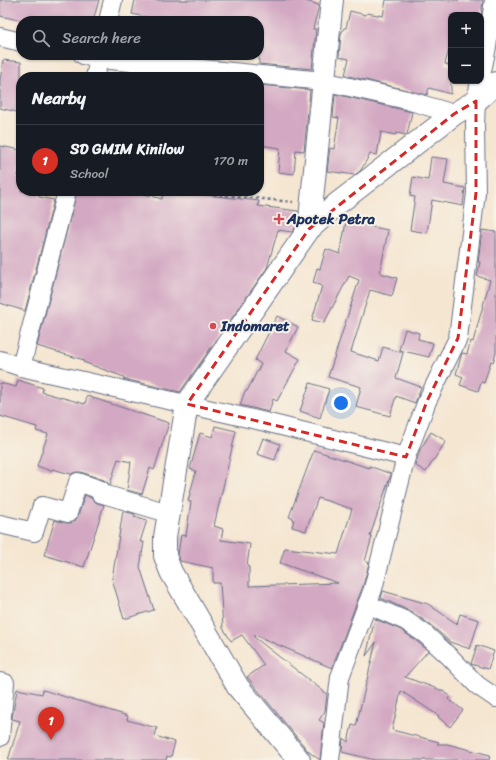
<!DOCTYPE html>
<html lang="en">
<head>
<meta charset="utf-8">
<style>
	:root { --surface:#171b24; --page:#20242c; --text:#f1f3f6; --muted:#9ea1a6; --line:#363941; --accent:#d93025 }
	body { margin:0; font-family:Sriracha,sans-serif; background:var(--page); color:var(--text) }
	.controls { position:absolute; right:12px; top:12px; display:grid; overflow:hidden; border-radius:8px; box-shadow:0 1px 3px #0004 }
	.controls button { width:36px; height:36px; display:grid; place-items:center; padding:0; border:0; border-bottom:1px solid var(--line); background:var(--surface); color:var(--text); font:20px sans-serif }
	.you { position:absolute; left:341px; top:403px; width:14px; height:14px; margin:-10px; border:3px solid #fff; border-radius:50%; background:#1a73e8; box-shadow:0 0 0 6px #1a73e833 }
	.badge { display:grid; place-items:center; width:26px; height:26px; border-radius:50%; background:var(--accent); color:#fff; font-size:13px; font-weight:700 }
	.pin { position:absolute; translate:-50% -33px; filter:drop-shadow(0 1px 2px #0008) }
	.pin::after { content:''; position:absolute; top:21px; width:14px; height:12px; background:inherit; clip-path:polygon(0 0,100% 0,50% 100%) }
	.list { margin:0; padding:0; list-style:none }
	h2 { display:flex; justify-content:space-between; align-items:center; height:52px; margin:0; padding:0 16px; font-size:17px }
	h2 small { font-size:13px; font-weight:400; color:var(--muted) }
	.list li { display:grid; grid-template-columns:26px 1fr auto; gap:12px; align-items:center; box-sizing:border-box; height:72px; padding:0 16px; border-top:1px solid var(--line) }
	.list b { display:block; font-size:15px; white-space:nowrap }
	.list p { margin:0; font-size:13px; white-space:nowrap; color:var(--muted) }
	.list em { font-size:13px; font-style:normal; color:var(--muted) }
	.icon { flex:none; width:22px; height:22px; fill:none; stroke:currentColor; stroke-width:2; stroke-linecap:round; stroke-linejoin:round }
	.map { position:relative; flex:none; width:496px; height:760px; overflow:hidden }
	.search { position:absolute; background:var(--surface); box-shadow:0 1px 3px #0004; left:16px; top:16px; width:248px; height:44px; display:flex; align-items:center; gap:10px; box-sizing:border-box; padding:0 14px; border-radius:16px; color:var(--muted); font-size:15px }
	.panel { position:absolute; background:var(--surface); box-shadow:0 1px 3px #0004; left:16px; top:72px; width:248px; height:124px; border-radius:16px }
	.map>svg:first-child { display:block }
</style>
</head>
<body>
<div class="map">
<svg width="496" height="760" viewBox="0 0 496 760">
	<rect width="100%" height="100%" fill="#f7f3e8"/>
	<filter id="ink" filterUnits="userSpaceOnUse"><feTurbulence type="fractalNoise" baseFrequency=".025" numOctaves="2"/><feDisplacementMap in="SourceGraphic" scale="8" xChannelSelector="R" yChannelSelector="G"/><feConvolveMatrix kernelMatrix="1 2 1 2 8 2 1 2 1" color-interpolation-filters="sRGB"/></filter>
	<filter id="wash" filterUnits="userSpaceOnUse"><feTurbulence type="fractalNoise" baseFrequency=".012" numOctaves="4" result="noise"/><feDisplacementMap in="SourceGraphic" scale="16" xChannelSelector="R" yChannelSelector="G"/><feGaussianBlur stdDeviation="0.9" result="paint"/><feColorMatrix in="noise" values="0 0 0 0 0 0 0 0 0 0 0 0 0 0 0 0 0 1.4 0 .05"/><feComposite in="paint" operator="in"/></filter>
	<g filter="url(#wash)">
		<rect width="100%" height="100%" fill="#f5e6d1"/>
		<g id="blocks">
			<!-- building -->
			<g fill="#d3a8c2">
				<path d="M0 0H99L93 21H24L0 16Z"/>
				<path d="M135 0H302L319 5 313 29H316L312 69 259 64V21H164L132 14Z"/>
				<path d="M386 0H483L481 16V15H451V42L445 64 451 66V94L429 88 427 95 345 75 349 59 339 57 341 34 344 28H346L350 11 366 15 367 13 383 16Z"/>
				<path d="M3 60 21 62V113L0 108V81Z"/>
				<path d="M259 85 310 90 304 151 296 150 294 174 278 172 280 148 259 145Z"/>
				<path d="M335 94 412 112 407 135 396 133V135L381 132 377 155 370 154 361 170 355 175 327 171 330 148 334 149 339 118 333 117Z"/>
				<path d="M0 146 21 150V160L18 176 21 177V191H40L39 197 54 200 25 311 0 303Z"/>
				<path d="M431 157 448 159 444 184 465 188 463 206 432 200 427 233 410 230 415 197 410 196 413 177 428 180Z"/>
				<path d="M77 191H133L162 199 163 191H171L259 201 258 206 298 211 297 225 292 232 278 230 267 268 180 392 124 379H123L124 377 83 362 84 360 37 346Z"/>
				<path d="M346 222 388 230 380 273 397 278 392 296 370 290 351 352 379 361 383 347 403 353 396 378 421 387 415 403 396 396 390 416 356 407 361 387 328 377 359 280 349 276 324 323 312 320 322 286 313 283 317 268 320 269 326 249 340 254Z"/>
				<path d="M482 230 496 232V353L493 362 491 361 484 383 481 382 478 391 460 385 463 377 456 374 462 353 467 354 471 341 473 342 490 280 477 276 480 262H478Z"/>
				<path d="M277 316 298 327 286 351 300 359 277 401 273 399 269 412 240 405 245 391H247L261 364 255 360Z"/>
				<path d="M405 329 419 333 418 339 433 343 429 357 399 350Z"/>
				<path d="M18 380 43 388 42 392 85 404 87 396 169 423 154 470 150 468 142 494 127 490 131 462 118 459 110 485 104 480 81 472H76L71 474 52 469 51 471 37 466 48 434 36 431 37 427 0 416V383L16 387Z"/>
				<path d="M310 383 329 389 320 418 300 411Z"/>
				<path d="M215 426 236 431 214 526 223 529 221 540 250 544 247 566 249 567V586L338 583 280 563 285 548 338 554 352 509 318 498 306 531 292 527 294 519 289 517 314 450 369 468V466L391 474 370 536 372 537 365 561 369 563 363 586 332 668 255 635 254 637 327 694 325 711 319 720 324 723 320 760 309 752 247 677 264 665 242 635 231 641 223 628 220 583H213V568L180 561 178 554 181 535 186 536 191 502 188 501 196 471 190 469 200 433 212 437Z"/>
				<path d="M431 432 446 441 426 472 415 465 420 450Z"/>
				<path d="M263 438 280 444 275 460 257 454Z"/>
				<path d="M85 495 91 498 97 503 104 505 84 567 44 555 55 520 66 523H71L75 521 78 516Z"/>
				<path d="M123 511 135 514 134 516 147 520 140 542H144L140 567 154 610 124 619 112 579Z"/>
				<path d="M383 591 428 604 457 624 460 614 479 620 470 649 450 642 432 626 412 612 381 598Z"/>
				<path d="M375 619 401 630 418 642 428 651 405 677 443 691 450 696 448 699 463 710 450 727 438 717 439 716 401 691 392 730 439 742 437 744H447L490 755 489 760H375L342 752 343 738 348 742 352 725 356 726 376 642 366 656Z"/>
				<path d="M477 645 494 651 488 669 471 664Z"/>
				<path d="M17 689 42 694 43 690 128 716 127 720 157 728 155 736 175 742 171 757 167 756 166 760H8L20 721 12 719Z"/>
			</g>
		</g>
	</g>
	<g filter="url(#ink)">
		<use href="#blocks" fill-opacity="0" stroke="#676f86" stroke-width="1"/>
		<g fill="none" stroke-linecap="round" stroke-linejoin="round">
			<!-- minor casing -->
			<g stroke="#676f86" stroke-width="20">
				<g id="minor">
					<path d="M108 21 113 0"/>
					<path d="M0 37 21 42"/>
					<path d="M83 55 100 59 323 81 407 100 454 114"/>
					<path d="M481 76 487 47 494 0"/>
					<path d="M95 77 100 55"/>
					<path d="M0 360 21 367 261 421 406 457"/>
					<path d="M21 367 67 191"/>
					<path d="M0 524 34 532 42 506 68 513 78 482 101 490 100 493 168 513"/>
					<path d="M367 604 406 621 425 634 450 657 477 685 496 698"/>
					<path d="M0 682 5 683 0 737"/>
					<path d="M330 760 340 677 373 589 406 457 427 401 458 338 476 193 475 126 476 101 480 81"/>
				</g>
			</g>
			<!-- tertiary casing -->
			<g stroke="#676f86" stroke-width="24">
				<path id="tertiary" d="M309 229 332 0"/>
			</g>
			<!-- trunk casing -->
			<g stroke="#676f86" stroke-width="24">
				<path id="trunk" d="M299 760 238 687 171 572 165 556V537L187 404 309 229 337 204 454 114 476 101 496 83"/>
			</g>
			<!-- path -->
			<path stroke="#676f86" stroke-width="2.5" stroke-dasharray="3 3" stroke-linecap="butt" d="M184 191 293 202"/>
			<!-- minor -->
			<use href="#minor" stroke="#fff" stroke-width="18"/>
			<!-- tertiary -->
			<use href="#tertiary" stroke="#fff" stroke-width="22"/>
			<!-- trunk -->
			<use href="#trunk" stroke="#fff" stroke-width="22"/>
		</g>
	</g>
	<!-- marked area -->
	<path fill="none" stroke="#d62828" stroke-width="3" stroke-dasharray="8 5" stroke-linejoin="round" d="M476 101V193L458 338 427 401 406 457 187 404 309 229 454 114Z"/>
	<!-- markers -->
	<g fill="#d1495b" stroke="#f7f3e8" stroke-width="1.5">
		<path d="M277 213h4v4h4v4h-4v4h-4v-4h-4v-4h4z"/>
		<circle cx="213" cy="326" r="4"/>
	</g>
	<g text-anchor="middle" dominant-baseline="central" stroke-width="4" stroke-linejoin="round" paint-order="stroke">
		<!-- poi labels -->
		<g font-size="15" font-weight="bold" fill="#1b2f5e" stroke="#f7f3e8" text-anchor="start">
			<text x="287" y="219">Apotek Petra</text>
			<text x="221" y="326">Indomaret</text>
		</g>
	</g>
</svg>
<div class="controls">
<button>+</button>
<button>−</button>
</div>
<div class="you"></div>
<div class="pin badge" style="left:51px;top:740px">1</div>
<div class="search"><svg class="icon" aria-label="search" viewBox="0 0 24 24"><circle cx="10" cy="10" r="6"/><path d="M15 15l6 6"/></svg>Search here</div>
<section class="panel">
<h2>Nearby<small></small></h2>
<ul class="list">
<li><span class="badge">1</span><div><b>SD GMIM Kinilow</b><p>School</p></div><em>170 m</em></li>
</ul>
</section>
</div>
</body>
</html>
